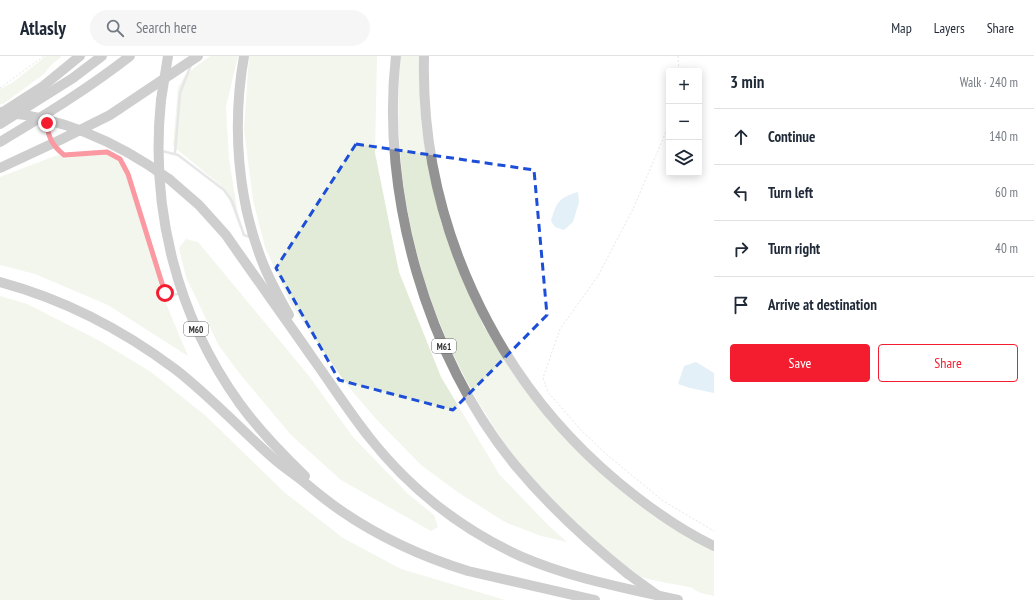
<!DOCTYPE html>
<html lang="en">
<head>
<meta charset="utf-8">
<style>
	:root { --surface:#fff; --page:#f6f6f7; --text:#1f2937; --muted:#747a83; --line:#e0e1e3; --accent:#f41d30 }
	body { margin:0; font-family:"PT Sans Narrow",sans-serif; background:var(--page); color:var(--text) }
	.controls { position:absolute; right:12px; top:12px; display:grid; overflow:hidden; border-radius:4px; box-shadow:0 2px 10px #0003 }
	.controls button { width:36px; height:36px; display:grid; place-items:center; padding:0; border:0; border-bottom:1px solid var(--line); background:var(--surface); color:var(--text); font:20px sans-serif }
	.stop { position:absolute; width:12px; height:12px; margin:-9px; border:3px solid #f41d30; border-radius:50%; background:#fff }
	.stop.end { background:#f41d30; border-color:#fff; box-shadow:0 1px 4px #0008 }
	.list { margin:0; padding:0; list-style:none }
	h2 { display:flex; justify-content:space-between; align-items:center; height:52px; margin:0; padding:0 16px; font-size:17px }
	h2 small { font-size:13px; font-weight:400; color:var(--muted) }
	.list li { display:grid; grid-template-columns:26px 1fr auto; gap:12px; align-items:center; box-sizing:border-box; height:56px; padding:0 16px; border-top:1px solid var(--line) }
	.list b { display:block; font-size:15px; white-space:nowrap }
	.list em { font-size:13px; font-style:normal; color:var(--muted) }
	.actions { display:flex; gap:8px; padding:12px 16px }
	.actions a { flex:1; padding:9px 0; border:1px solid var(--accent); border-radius:4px; text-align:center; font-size:14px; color:var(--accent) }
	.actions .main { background:var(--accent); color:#fff }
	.icon { flex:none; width:22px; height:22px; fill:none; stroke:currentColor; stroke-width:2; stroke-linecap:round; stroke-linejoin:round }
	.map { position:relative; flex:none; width:714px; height:544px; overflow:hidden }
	header { display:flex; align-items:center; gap:24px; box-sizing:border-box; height:56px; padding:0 20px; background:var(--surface); border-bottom:1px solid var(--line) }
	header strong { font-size:19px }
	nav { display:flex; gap:22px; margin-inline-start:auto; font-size:14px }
	.search { width:280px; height:36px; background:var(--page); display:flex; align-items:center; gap:10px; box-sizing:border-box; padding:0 14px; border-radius:22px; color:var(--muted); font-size:15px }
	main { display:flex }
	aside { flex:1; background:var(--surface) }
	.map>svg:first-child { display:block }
</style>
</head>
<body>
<header>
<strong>Atlasly</strong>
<div class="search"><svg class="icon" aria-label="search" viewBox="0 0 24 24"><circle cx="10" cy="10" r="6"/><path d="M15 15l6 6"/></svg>Search here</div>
<nav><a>Map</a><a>Layers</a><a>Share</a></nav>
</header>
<main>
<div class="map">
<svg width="714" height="544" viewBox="0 0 714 544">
	<rect width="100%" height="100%" fill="#fff"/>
	<!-- green -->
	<g fill="#e2ebd7">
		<path d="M46 0H62L50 10 44 18 3 48H0V33L12 27Z"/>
		<path d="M210 0H238L226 51 229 103 240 172 225 133 173 90 178 32 185 19Z"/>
		<path d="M249 0H377L375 97 399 216 441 321 499 418 548 469 567 486 541 480 505 466 459 437 421 409 377 364 347 329 291 249 265 191 253 144 244 74Z"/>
		<path d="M401 0H419V18L421 66 429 112 441 166 461 218 484 271 517 323 559 376 617 431 714 494V540L701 537 693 533V532C676 528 657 526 641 521 633 518 626 511 620 506 600 491 582 476 565 459 446 338 385 169 401 0Z"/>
		<path d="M96 94 114 99 125 116 167 250 188 300 108 249 35 218 0 209V121L55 100Z"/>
		<path d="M186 183 198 186 309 320 353 381 408 438 434 459 438 471 431 475 341 424 291 379 240 318 219 290 186 221 179 192Z"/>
		<path d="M0 240 27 248 100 285 151 316 207 361 284 436 343 482 401 513 505 544H0Z"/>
	</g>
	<!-- water -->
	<g fill="#c1dded">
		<path d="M578 136 579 146 573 166 564 174 555 171 551 165C557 146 558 142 578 136Z"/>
		<path d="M696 306 714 317V337L690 332 678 328 684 310Z"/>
	</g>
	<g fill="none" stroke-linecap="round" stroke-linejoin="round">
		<!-- path -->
		<g stroke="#c9c9c9" stroke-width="1" stroke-dasharray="2 2" stroke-linecap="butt">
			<path d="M678 0 679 15"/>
			<path d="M0 32 44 0"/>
			<path d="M669 69 633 153 598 220 560 273 543 322 548 336 579 372 605 397 663 445 714 475"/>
		</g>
		<!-- service -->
		<g stroke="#c9c9c9" stroke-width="2.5">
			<path d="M47 67V74L51 85"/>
			<path d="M54 89 65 99 107 95 120 103 128 118 165 237 170 239 179 238"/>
			<path d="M162 95 178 99 224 134 232 145 244 179 250 181"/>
			<path d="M175 97 180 37 191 9"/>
		</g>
		<!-- motorway -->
		<g stroke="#939393" stroke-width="10">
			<path d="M244 0C232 69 237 145 264 210 271 227 280 243 289 259"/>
			<path d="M396 0C380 137 427 302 515 409 549 450 587 485 628 518"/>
			<path d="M424 0C420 163 493 322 618 426 647 450 680 474 714 490"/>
			<path d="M161 44C150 152 176 259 240 348 259 374 281 397 305 420"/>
			<path d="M0 58 42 31 80 0"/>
			<path d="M0 68 73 22 102 0"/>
			<path d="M0 86C45 59 89 32 130 0"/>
			<path d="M0 112 60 84 110 59 198 0"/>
			<path d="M169 123 199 149 226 179C255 221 285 262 314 304 332 329 349 356 369 381 409 432 461 473 520 500 570 522 625 532 678 544"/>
			<path d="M0 226C63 243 123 274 175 313 210 340 240 373 273 402 283 411 294 418 304 426 316 436 328 446 340 454 379 481 423 501 468 515L595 544"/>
		</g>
		<!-- motorway-bridge -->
		<g stroke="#939393" stroke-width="10">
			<path d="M161 44 168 0"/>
			<path d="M0 56C62 61 119 87 169 123"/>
			<path d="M628 518 664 544"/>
		</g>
	</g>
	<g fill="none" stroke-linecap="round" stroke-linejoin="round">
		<!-- route -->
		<path stroke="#f41d30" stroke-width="5" d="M47 67C48 82 53 90 64 99L107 96 120 103 128 118 165 237"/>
	</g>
	<!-- marked area -->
	<path d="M0 0H714V544H0ZM356 88 534 114 547 259 453 354 339 324 276 212Z" fill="#fff" fill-opacity=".55" fill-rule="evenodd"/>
	<path fill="none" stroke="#1d4ed8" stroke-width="3" stroke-dasharray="8 5" stroke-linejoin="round" d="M356 88 534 114 547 259 453 354 339 324 276 212Z"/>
	<g text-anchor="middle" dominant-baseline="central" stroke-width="4" stroke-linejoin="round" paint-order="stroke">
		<!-- shield labels -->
		<g fill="#fff" stroke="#6b6b6b" stroke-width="1">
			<rect x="184" y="266" width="24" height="14" rx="3"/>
			<rect x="432" y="283" width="24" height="14" rx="3"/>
		</g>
		<g font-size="9" font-weight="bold" fill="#2c2c2c">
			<text x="196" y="273">M60</text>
			<text x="444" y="290">M61</text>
		</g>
	</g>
</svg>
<div class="controls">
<button>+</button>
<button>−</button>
<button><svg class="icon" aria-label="layers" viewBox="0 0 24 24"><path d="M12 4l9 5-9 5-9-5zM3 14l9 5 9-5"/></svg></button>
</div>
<div class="stop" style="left:165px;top:237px"></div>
<div class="stop end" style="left:47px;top:67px"></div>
</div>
<aside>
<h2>3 min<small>Walk · 240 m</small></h2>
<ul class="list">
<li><svg class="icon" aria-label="ahead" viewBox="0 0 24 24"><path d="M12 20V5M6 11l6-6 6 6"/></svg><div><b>Continue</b></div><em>140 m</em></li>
<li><svg class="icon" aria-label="left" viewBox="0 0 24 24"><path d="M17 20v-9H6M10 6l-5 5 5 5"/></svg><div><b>Turn left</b></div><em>60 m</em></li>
<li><svg class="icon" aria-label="right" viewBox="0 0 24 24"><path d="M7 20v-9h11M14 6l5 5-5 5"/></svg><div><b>Turn right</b></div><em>40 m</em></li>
<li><svg class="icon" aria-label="arrive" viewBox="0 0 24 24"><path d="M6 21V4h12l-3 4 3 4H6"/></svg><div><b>Arrive at destination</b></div></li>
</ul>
<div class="actions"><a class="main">Save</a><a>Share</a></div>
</aside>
</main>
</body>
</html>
